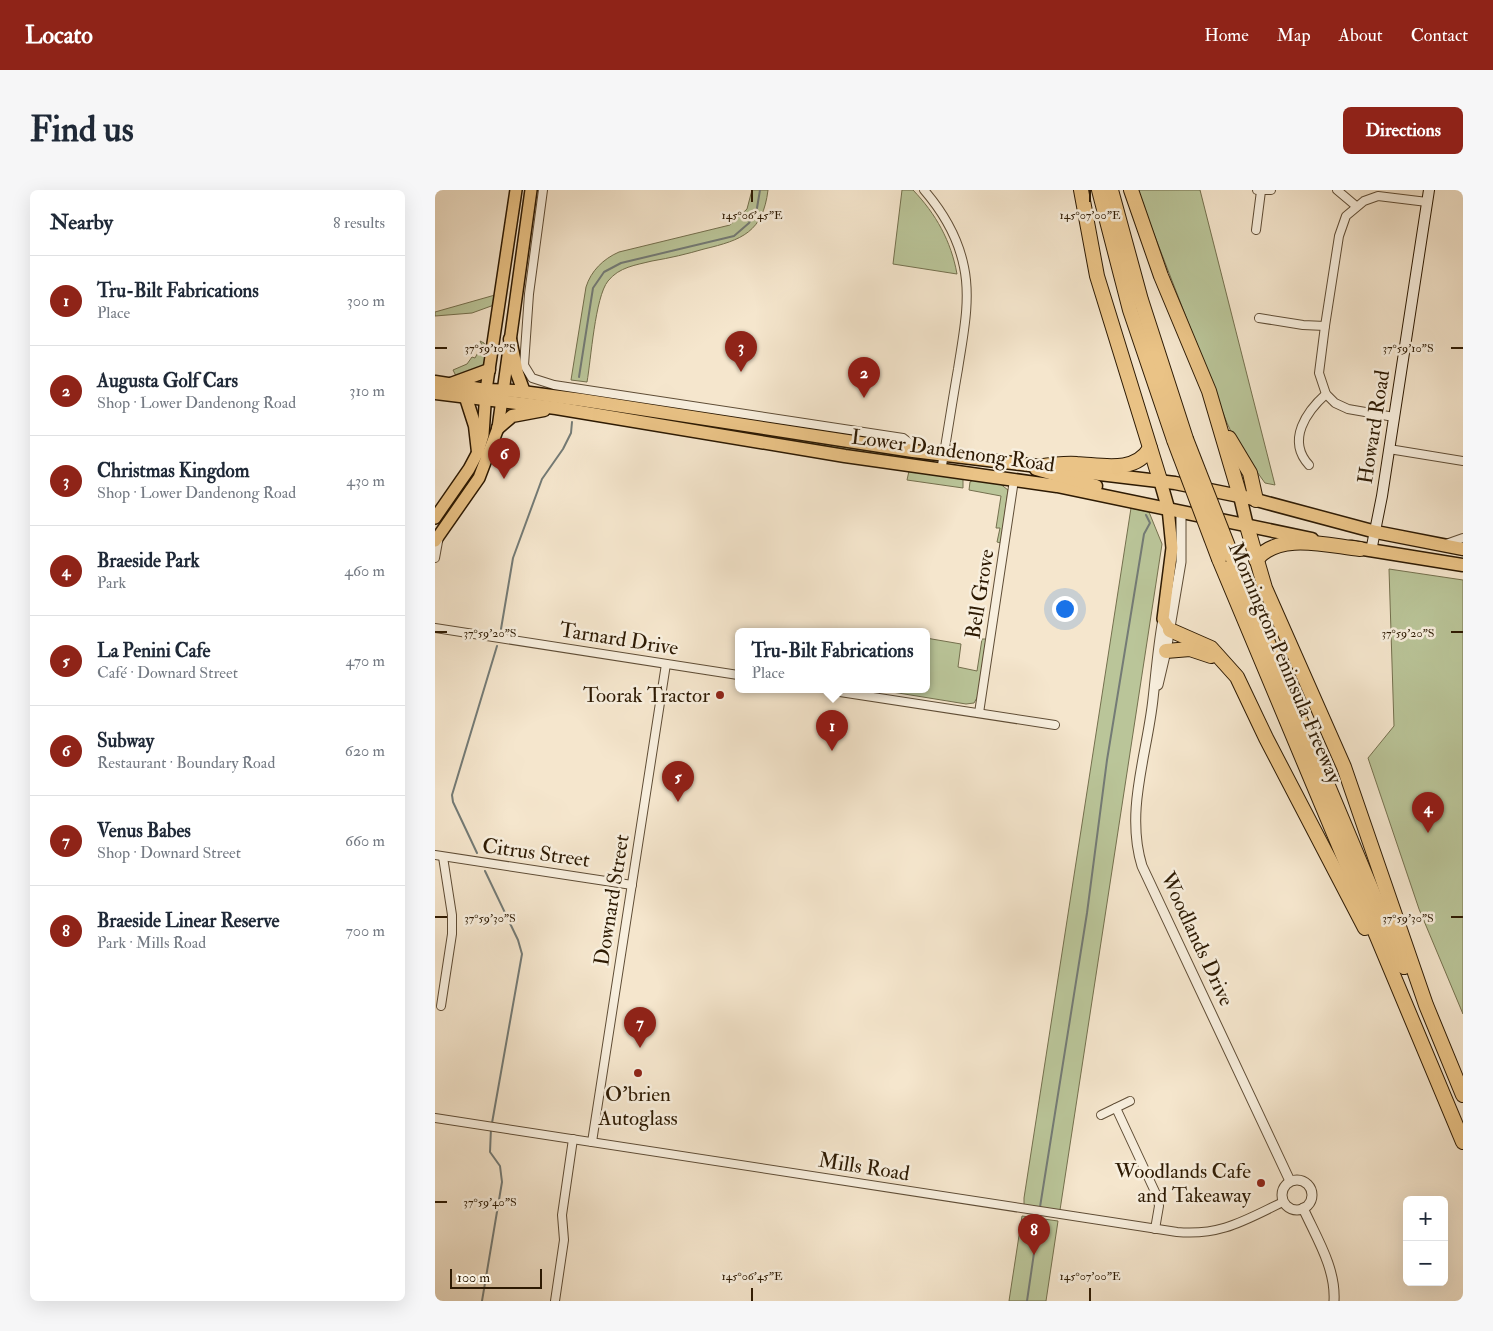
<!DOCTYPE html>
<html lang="en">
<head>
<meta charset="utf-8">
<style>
	:root { --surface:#fff; --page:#f6f6f7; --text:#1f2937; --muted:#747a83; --line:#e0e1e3; --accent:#8f2418 }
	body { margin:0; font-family:"IM FELL Double Pica",serif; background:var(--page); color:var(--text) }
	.controls { position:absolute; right:15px; bottom:15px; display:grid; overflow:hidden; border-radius:8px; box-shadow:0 5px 20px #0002 }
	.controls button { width:45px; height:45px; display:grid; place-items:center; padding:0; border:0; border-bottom:1px solid var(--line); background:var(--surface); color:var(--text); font:25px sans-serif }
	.scale { position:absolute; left:15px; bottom:12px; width:92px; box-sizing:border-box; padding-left:5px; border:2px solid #2d1a03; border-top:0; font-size:14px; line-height:18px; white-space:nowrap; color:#2d1a03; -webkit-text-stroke:4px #f8efde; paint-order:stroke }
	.you { position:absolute; left:629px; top:418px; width:18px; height:18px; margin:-12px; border:4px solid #fff; border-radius:50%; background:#1a73e8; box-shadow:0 0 0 8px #1a73e833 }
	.badge { display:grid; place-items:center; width:32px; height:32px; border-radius:50%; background:var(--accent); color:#fff; font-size:16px; font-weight:700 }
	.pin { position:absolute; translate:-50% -41px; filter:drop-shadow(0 1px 2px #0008) }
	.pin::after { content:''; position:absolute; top:26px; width:18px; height:15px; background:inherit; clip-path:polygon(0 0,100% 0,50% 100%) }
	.popup { position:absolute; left:300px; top:438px; width:195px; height:65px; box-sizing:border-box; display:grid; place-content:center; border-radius:8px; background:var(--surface); filter:drop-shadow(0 1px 4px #0005); font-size:16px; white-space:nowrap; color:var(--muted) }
	.popup b { font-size:19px; color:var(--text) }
	.popup::after { content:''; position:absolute; left:50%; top:100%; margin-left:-10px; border:10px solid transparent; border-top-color:var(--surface) }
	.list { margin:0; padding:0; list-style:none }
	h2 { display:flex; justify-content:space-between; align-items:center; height:65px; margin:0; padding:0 20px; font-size:21px }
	h2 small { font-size:16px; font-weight:400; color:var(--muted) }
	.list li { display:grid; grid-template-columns:32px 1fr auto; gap:15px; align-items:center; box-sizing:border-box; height:90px; padding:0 20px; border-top:1px solid var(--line) }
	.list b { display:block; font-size:19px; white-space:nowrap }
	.list p { margin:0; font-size:16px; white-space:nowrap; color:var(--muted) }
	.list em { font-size:16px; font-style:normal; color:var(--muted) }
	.map { position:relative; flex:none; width:1028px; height:1111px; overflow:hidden; border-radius:8px }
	header { display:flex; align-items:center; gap:30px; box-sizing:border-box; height:70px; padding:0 25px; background:var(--accent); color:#fff }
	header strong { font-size:24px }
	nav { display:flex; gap:28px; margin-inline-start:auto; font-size:18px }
	.intro { display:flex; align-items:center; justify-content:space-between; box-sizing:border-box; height:120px; padding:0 30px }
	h1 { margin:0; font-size:35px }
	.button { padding:12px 22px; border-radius:8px; background:var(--accent); color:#fff; font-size:18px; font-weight:700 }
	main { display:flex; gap:30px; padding:0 30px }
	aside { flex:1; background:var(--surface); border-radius:8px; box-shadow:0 5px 20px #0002 }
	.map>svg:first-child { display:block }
</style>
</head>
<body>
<header>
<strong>Locato</strong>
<nav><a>Home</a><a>Map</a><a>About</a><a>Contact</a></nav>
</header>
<div class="intro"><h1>Find us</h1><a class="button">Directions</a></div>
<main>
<aside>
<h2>Nearby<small>8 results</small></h2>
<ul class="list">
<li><span class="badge">1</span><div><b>Tru-Bilt Fabrications</b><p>Place</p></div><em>300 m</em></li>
<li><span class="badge">2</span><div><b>Augusta Golf Cars</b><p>Shop · Lower Dandenong Road</p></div><em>310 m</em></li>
<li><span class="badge">3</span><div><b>Christmas Kingdom</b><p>Shop · Lower Dandenong Road</p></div><em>430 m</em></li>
<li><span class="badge">4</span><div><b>Braeside Park</b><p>Park</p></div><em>460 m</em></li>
<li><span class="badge">5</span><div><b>La Penini Cafe</b><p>Café · Downard Street</p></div><em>470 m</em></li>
<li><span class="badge">6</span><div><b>Subway</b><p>Restaurant · Boundary Road</p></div><em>620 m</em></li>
<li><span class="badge">7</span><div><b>Venus Babes</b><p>Shop · Downard Street</p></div><em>660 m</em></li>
<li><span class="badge">8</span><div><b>Braeside Linear Reserve</b><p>Park · Mills Road</p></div><em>700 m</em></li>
</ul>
</aside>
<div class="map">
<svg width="1028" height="1111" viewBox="0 0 1028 1111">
	<rect width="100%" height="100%" fill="#f5e6cd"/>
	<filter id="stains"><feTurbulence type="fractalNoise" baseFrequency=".004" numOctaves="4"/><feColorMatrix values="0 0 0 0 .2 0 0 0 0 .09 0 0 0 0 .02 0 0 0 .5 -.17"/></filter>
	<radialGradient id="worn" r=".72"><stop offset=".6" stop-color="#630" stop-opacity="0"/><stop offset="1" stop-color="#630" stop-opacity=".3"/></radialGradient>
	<!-- green -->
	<g fill="#bac599" stroke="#74704e">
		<path d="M317 0H333C328 42 307 50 269 59 252 64 235 68 217 71 201 75 184 77 173 91 160 107 156 170 152 192L136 190 151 97C156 81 168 69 184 62L295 35 312 19Z"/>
		<path d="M467 0H478C501 24 516 51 522 84L458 74Z"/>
		<path d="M702 0H765L840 295 830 293 802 254 792 233Z"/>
		<path d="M60 105 59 115 37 123 0 126V122Z"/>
		<path d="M45 151 49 153 52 160 49 176 21 186 18 180 32 174 37 167 40 168 47 155Z"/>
		<path d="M196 222 496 269V271L382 257 226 232Z"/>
		<path d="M474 281 528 288V298L472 290Z"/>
		<path d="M538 290 564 293 573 300 566 353 562 352 565 338H561L566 306 534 300 535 292Z"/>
		<path d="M696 318 714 322 727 354 625 1020 589 1015V1008Z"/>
		<path d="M954 379 1028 390V824L984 719 933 568 959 536Z"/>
		<path d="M491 448 526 454 523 477 542 481 547 449H551L543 506 539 513 531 514 451 501 450 500H491Z"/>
		<path d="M587 1026 623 1031 611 1111H574Z"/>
	</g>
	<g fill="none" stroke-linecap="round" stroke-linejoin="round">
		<!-- stream -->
		<g stroke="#747b76" stroke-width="2">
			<path d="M144 187 158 98 169 82 186 73 299 46 314 33 322 18 325 0"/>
			<path d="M66 439 78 368 107 289 128 259 136 243 137 232"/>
			<path d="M42 663 18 612 17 605 62 456"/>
			<path d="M50 681 83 750 87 764 57 933"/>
			<path d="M605 1017 652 723 672 570 709 344 715 333 711 325"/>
			<path d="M47 1111 67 992 65 976 55 962 56 938"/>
			<path d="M592 1111 605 1022"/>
		</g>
		<!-- minor casing -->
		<g stroke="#5f4d36" stroke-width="10">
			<g id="minor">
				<path d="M108 0 94 104 89 175 97 188 119 195 468 248 477 255 478 261"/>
				<path d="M489 0C508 22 523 47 529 77 536 110 528 146 523 179 517 213 512 247 506 281"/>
				<path d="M822 0H836"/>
				<path d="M902 0 921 16"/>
				<path d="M821 40 826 1"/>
				<path d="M824 128 868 135 890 136"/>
				<path d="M959 227 913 219 900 213 891 204 884 183 890 136 904 46 911 26 929 11 943 6 992 12"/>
				<path d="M954 259 1028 271"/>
				<path d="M874 275C851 250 872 221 891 204"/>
				<path d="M1011 354 1028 348"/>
				<path d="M0 368 4 346"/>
				<path d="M0 438 303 485"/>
				<path d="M392 500 620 535"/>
				<path d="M544 523 579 290"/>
				<path d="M0 665 197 695"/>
				<path d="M6 816 17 744V725L8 667"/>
				<path d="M681 918 722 1006 724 1016 720 1039"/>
				<path d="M666 925 695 911"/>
				<path d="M0 928 742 1042C786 1046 810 1030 848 1012"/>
				<path d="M157 952 231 474"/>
				<path d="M120 1111 129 1050 127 1025 138 949"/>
			</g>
		</g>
		<!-- tertiary casing -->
		<g stroke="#5f4d36" stroke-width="11">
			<g id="tertiary">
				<path d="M728 429C723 456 721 483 718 509 712 565 690 621 707 676L855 991"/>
				<path d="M723 495 731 461 746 372V321"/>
				<circle cx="862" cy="1005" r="15"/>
				<path d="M868 1018C881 1047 901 1078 899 1111"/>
			</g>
		</g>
		<!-- secondary casing -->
		<g stroke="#2d1a03" stroke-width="12">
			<path id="secondary" d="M936 361 947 306 994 0"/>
		</g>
		<!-- primary casing -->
		<g stroke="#2d1a03" stroke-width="14">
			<g id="primary">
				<path d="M733 318 737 358 728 429 735 440"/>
				<path d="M0 328 34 279 43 262 48 245 51 200 81 0"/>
				<path d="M0 351 44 288 63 238 96 0"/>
			</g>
		</g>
		<!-- trunk casing -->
		<g stroke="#2d1a03" stroke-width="15">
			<g id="trunk">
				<path d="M75 149 82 183 89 202"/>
				<path d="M0 192 51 200 80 201 147 210 478 261 611 277"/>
				<path d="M16 194 54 180"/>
				<path d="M0 203 121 218 410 266 622 296 877 349"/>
				<path d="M31 208 40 236 43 262"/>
				<path d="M63 238 77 226 109 220"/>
				<path d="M601 279 661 296"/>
				<path d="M631 280 740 293 814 308 941 342 1028 359"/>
				<path d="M725 290 733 318"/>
				<path d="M805 306 812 336"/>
				<path d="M916 357 1028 375"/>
			</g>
		</g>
		<!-- motorway casing -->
		<g stroke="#2d1a03" stroke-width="16">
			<g id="motorway">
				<path d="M646 0 662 86 725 290"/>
				<path d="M664 0 695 120 739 250"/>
				<path d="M676 0 706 110 751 249"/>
				<path d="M696 0 726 86 774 201 805 306"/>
				<path d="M794 248 815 283 821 310"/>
				<path d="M602 277C615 275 629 273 642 274 666 275 700 284 715 258"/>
				<path d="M812 336 830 398 909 577 991 815 1028 905"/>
				<path d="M784 369 1028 952"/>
				<path d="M798 369 969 777"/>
				<path d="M821 370C844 341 894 356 925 359"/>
				<path d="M735 440 776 458 802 487 831 548 930 738"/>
				<path d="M731 461 755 459 776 466"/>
			</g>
		</g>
		<!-- minor -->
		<use href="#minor" stroke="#f8efde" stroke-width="8"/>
		<!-- tertiary -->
		<use href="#tertiary" stroke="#f8efde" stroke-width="9"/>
		<!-- secondary -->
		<use href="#secondary" stroke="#f8efde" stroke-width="10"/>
		<!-- primary -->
		<use href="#primary" stroke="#eac386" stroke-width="11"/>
		<!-- trunk -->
		<use href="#trunk" stroke="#eac386" stroke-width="12"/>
		<!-- motorway -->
		<use href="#motorway" stroke="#eac386" stroke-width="14"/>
		<!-- motorway-bridge casing -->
		<g stroke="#2d1a03" stroke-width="16" stroke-linecap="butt">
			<g id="motorway-bridge">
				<path d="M751 249 798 369"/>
				<path d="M739 250 784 369"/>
			</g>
		</g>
		<!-- motorway-bridge -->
		<use href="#motorway-bridge" stroke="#eac386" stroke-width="14"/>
	</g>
	<!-- ticks -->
	<path fill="none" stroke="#2d1a03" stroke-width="2" d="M317 0V12M655 0V12M0 158H12M1016 158H1028M0 442H12M1016 442H1028M0 727H12M1016 727H1028M0 1012H12M317 1098V1111M655 1098V1111"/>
	<!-- markers -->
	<g fill="#8f2418" stroke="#f8efde" stroke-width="2">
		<circle cx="285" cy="505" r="5"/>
		<circle cx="203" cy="883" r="5"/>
		<circle cx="826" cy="993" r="5"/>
	</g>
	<g text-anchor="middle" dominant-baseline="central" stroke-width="5" stroke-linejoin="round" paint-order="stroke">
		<!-- street labels -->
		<g font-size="21" fill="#2d1a03" stroke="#f8efde">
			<text transform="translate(939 237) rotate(-81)">Howard Road</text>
			<text transform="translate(518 261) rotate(8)">Lower Dandenong Road</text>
			<text transform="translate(545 404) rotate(-81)">Bell Grove</text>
			<text transform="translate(184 449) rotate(9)">Tarnard Drive</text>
			<text transform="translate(850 473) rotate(67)">Mornington Peninsula Freeway</text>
			<text transform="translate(101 663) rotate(8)">Citrus Street</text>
			<text transform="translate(177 710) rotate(-81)">Downard Street</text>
			<text transform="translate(762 749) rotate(65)">Woodlands Drive</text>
			<text transform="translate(429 977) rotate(9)">Mills Road</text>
		</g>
		<!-- poi labels -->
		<g font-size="21" fill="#2d1a03" stroke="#f8efde" text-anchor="end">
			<text x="275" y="505">Toorak Tractor</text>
			<text x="203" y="904" text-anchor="middle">O'brien<tspan x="203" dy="24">Autoglass</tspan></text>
			<text x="816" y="981">Woodlands Cafe<tspan x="816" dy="24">and Takeaway</tspan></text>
		</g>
	</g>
	<g font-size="12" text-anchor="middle" fill="#2d1a03" stroke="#f8efde" stroke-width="5" stroke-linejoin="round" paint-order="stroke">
		<text x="317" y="29">145°06'45"E</text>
		<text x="655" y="29">145°07'00"E</text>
		<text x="55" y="162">37°59'10"S</text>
		<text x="973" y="162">37°59'10"S</text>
		<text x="55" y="447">37°59'20"S</text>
		<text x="973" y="447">37°59'20"S</text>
		<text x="55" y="732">37°59'30"S</text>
		<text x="973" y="732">37°59'30"S</text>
		<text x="55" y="1016">37°59'40"S</text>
		<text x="317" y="1090">145°06'45"E</text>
		<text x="655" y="1090">145°07'00"E</text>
	</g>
	<rect width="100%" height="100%" filter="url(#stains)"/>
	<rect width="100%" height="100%" fill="url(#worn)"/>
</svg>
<div class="controls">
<button>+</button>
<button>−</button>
</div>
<div class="scale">100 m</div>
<div class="you"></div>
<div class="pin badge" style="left:397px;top:561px">1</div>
<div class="popup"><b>Tru-Bilt Fabrications</b>Place</div>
<div class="pin badge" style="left:429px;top:208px">2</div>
<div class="pin badge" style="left:306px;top:182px">3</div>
<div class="pin badge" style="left:993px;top:643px">4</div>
<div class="pin badge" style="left:243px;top:612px">5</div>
<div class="pin badge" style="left:69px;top:289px">6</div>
<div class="pin badge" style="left:205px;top:858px">7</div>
<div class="pin badge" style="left:599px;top:1065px">8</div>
</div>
</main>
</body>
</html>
